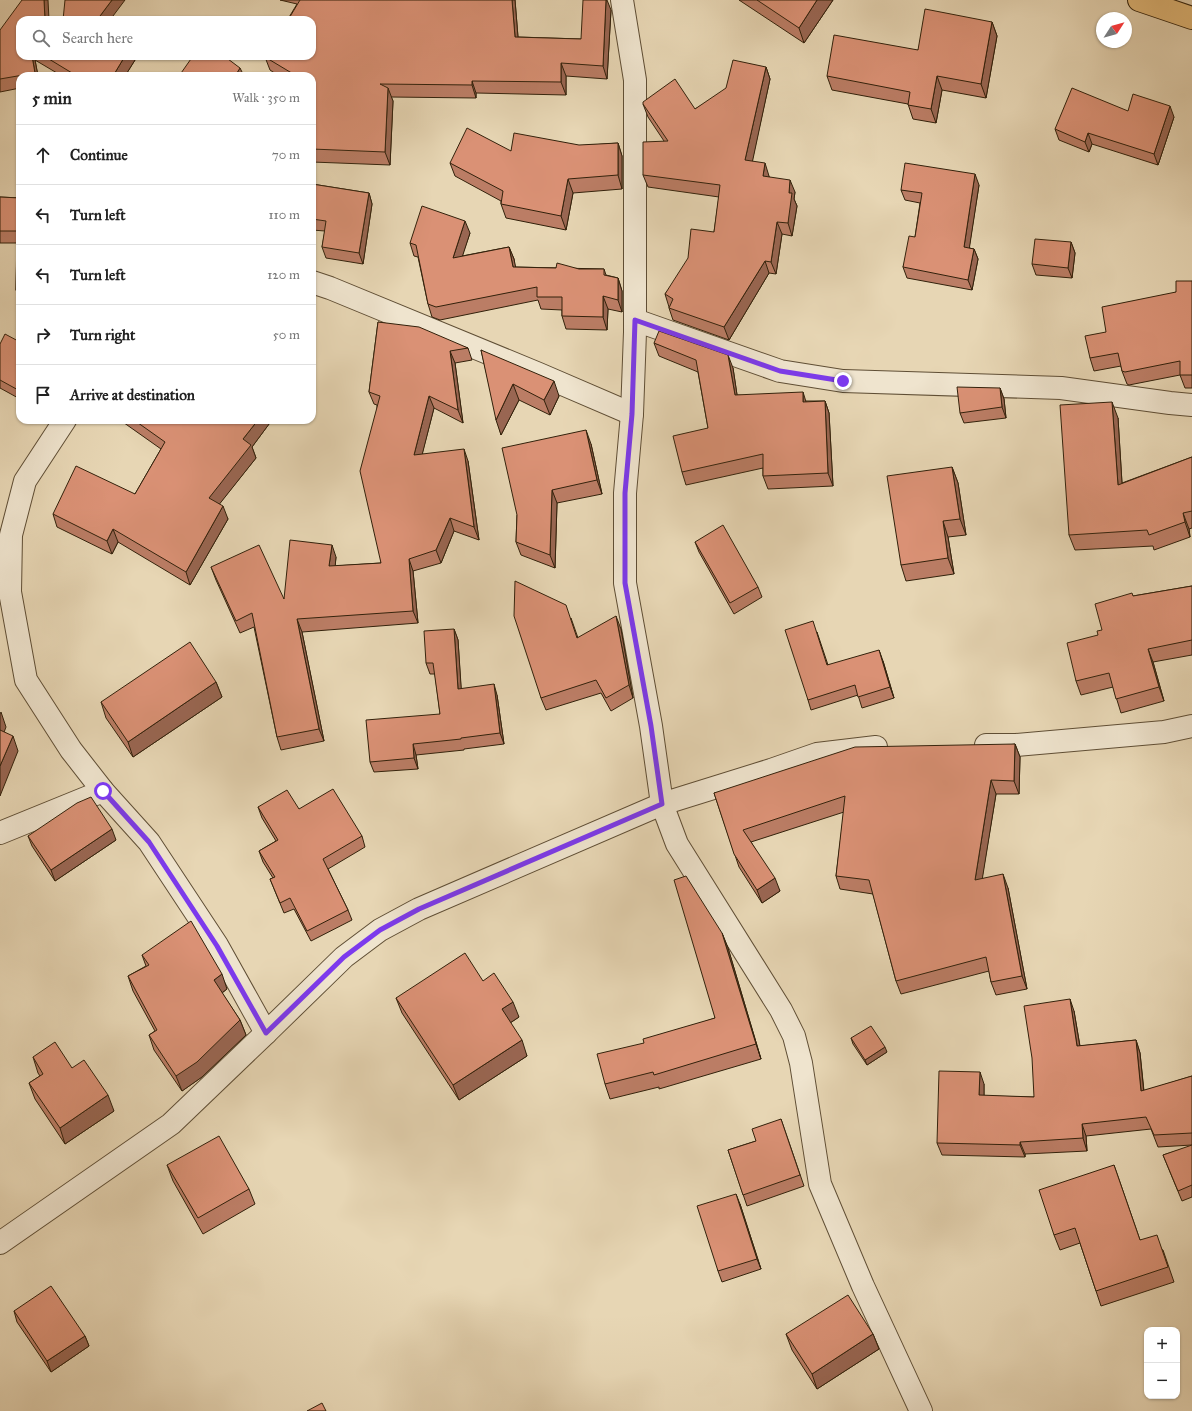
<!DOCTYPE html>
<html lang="en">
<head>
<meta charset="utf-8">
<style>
	:root { --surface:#fff; --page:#f2f2f2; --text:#222; --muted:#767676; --line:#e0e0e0 }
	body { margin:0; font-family:"IM FELL Great Primer",serif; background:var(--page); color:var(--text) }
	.controls { position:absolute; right:12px; bottom:12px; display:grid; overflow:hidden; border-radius:8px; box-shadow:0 1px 3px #0004 }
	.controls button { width:36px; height:36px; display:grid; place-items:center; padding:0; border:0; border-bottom:1px solid var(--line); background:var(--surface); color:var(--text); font:20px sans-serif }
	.compass { position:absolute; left:1096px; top:12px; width:36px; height:36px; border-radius:50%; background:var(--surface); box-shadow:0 1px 3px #0004; rotate:54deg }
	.stop { position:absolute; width:12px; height:12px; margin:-9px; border:3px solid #7c3aed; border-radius:50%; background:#fff }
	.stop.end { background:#7c3aed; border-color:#fff; box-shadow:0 1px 4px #0008 }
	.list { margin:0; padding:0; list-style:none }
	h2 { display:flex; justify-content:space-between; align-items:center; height:52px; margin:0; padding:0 16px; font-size:17px }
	h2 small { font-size:13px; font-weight:400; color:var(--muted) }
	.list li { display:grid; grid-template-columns:26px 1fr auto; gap:12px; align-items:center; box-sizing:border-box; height:60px; padding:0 16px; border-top:1px solid var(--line) }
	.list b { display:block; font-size:15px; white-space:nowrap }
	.list em { font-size:13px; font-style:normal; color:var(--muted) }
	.icon { flex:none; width:22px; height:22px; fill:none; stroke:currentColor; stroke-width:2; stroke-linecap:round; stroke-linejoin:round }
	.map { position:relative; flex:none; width:1192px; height:1411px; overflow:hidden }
	.search { position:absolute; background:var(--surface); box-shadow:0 1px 3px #0004; left:16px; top:16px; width:300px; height:44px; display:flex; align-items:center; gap:10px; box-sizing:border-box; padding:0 14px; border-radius:12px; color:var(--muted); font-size:15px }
	.panel { position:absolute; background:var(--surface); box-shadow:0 1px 3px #0004; left:16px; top:72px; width:300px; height:352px; border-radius:12px }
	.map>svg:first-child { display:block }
</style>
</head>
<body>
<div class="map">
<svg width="1192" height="1411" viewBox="0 0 1192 1411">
	<rect width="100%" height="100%" fill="#e7d6b4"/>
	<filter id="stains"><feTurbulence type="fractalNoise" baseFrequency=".005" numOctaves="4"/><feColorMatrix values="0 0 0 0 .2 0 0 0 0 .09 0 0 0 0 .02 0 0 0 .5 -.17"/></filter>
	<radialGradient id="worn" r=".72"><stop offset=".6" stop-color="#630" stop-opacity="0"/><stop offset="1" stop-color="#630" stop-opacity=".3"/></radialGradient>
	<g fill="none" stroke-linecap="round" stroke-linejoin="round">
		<!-- minor casing -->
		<g stroke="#5f4e35" stroke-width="24">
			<g id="minor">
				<path d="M622 0 635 80V332L632 414 625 493V583L651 726 662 804 677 844 781 1010 794 1036 801 1063 820 1184 863 1286 921 1411"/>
				<path d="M312 282 330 288 539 374 632 414"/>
				<path d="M635 320 780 371 843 381 1061 388 1170 403 1192 405"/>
				<path d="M65 420 25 481 11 535 10 592 26 680 71 750 103 791 149 842 217 945 266 1033 344 957 380 930 419 909 662 804 771 770 817 754 876 747"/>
				<path d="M986 745H1016L1164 732 1192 726"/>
				<path d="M0 833 103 791"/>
				<path d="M0 1243 171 1124 266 1033"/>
			</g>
		</g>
		<!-- major casing -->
		<g stroke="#32210b" stroke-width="24">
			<path id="major" d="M1139 0 1192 18"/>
		</g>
		<!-- minor -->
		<use href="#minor" stroke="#efe4ce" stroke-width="22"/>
		<!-- major -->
		<use href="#major" stroke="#e4bb7a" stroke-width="22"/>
	</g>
	<!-- wall -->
	<g fill="#bb7d65" stroke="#32210b">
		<path d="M280 0H515L518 37 581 39 611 10 607 79 566 76V95L476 93V98L391 97 393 101 390 165 312 162V76H279L270 70 265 57 297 4Z"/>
		<path d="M739 0H833L804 43Z"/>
		<path d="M992 22 997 36 986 98 942 90 936 123 913 119 908 104 832 90 827 76 918 50Z"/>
		<path d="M0 30 20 56H133L135 60 125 76H62L35 60 38 76H20V88L0 92Z"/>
		<path d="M766 67 770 79 752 161 769 176V177L795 192 794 199 797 206 792 236 782 234 776 274 769 273 729 340 673 320 669 308V307L665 294 714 232 719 197 648 187 643 175 664 141 648 117 643 104 695 109Z"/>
		<path d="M1174 117 1158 165 1092 144 1089 152 1059 140 1055 129Z"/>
		<path d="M618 143 622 156V189L573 193 566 230 506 218 501 204V201L455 176 450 163 511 151Z"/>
		<path d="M312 184 369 193 372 204 363 264 326 258 322 247 325 231 312 230Z"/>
		<path d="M979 185 969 248 974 249 978 259 972 290 907 278 903 267 915 237 920 203 905 200 901 190Z"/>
		<path d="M0 197 20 198V302L16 290 17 243H0Z"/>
		<path d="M470 233 462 256 509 247 514 259 515 267 604 269 606 275 618 278 622 291V312L608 309 607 330 566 329 562 316V310L541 309 538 300 440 320 432 317 428 304 418 257 414 256 410 243Z"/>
		<path d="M1071 242 1075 253 1072 278 1036 275 1032 264Z"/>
		<path d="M1192 281V388H1185L1180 375 1129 385 1127 384 1122 371 1121 366 1094 371 1090 358 1106 332 1176 292Z"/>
		<path d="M378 322 468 348 472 360 455 363 463 423 434 408 422 454 468 461 479 540 454 531 441 563 413 571 418 623 302 632 324 741 281 750 277 737 254 627 240 633 216 580 211 567 284 599 336 557 335 566 381 563 377 405 374 404 369 392Z"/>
		<path d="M20 342V399L0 388V344Z"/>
		<path d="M654 343 733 368 737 395 806 401H825L829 413 833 486 768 489 763 476V468L686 485 682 472 708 428 698 372 659 356Z"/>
		<path d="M481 350 559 396 550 415 519 400 501 435Z"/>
		<path d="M1000 388 1004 399 1006 418 964 423 960 413Z"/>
		<path d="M1118 418 1122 483 1192 457V528L1189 529 1190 537 1154 550 1153 546 1075 550 1069 535Z"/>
		<path d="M120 420H272L252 447 256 458 219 504 228 519 190 585 118 542 112 554 57 527 53 514 135 494 161 449Z"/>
		<path d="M591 444 602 494 557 503 555 568 521 555 516 542 517 515Z"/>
		<path d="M952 467 958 483 966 535 948 537 954 574 906 581 901 565Z"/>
		<path d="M695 542 758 587 762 597 734 614 699 552Z"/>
		<path d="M1192 586V655L1153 662 1164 701 1121 713 1113 687 1081 695 1076 681 1098 635 1133 596Z"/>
		<path d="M571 618 578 638 621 629 633 698 611 711 601 693 546 710 541 698Z"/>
		<path d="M454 629 458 640 461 689 497 695 504 744 464 749V750L416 755 418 769 374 772 370 762 440 714 435 674H430L426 663Z"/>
		<path d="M817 632 828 665 883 661 894 698 862 708 858 695 811 710 808 700Z"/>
		<path d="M216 682 222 697 133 757 106 718 101 702Z"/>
		<path d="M1015 744 1020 757 1019 794H996L982 878 1008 888 1027 989 996 995 991 982 989 971 901 994 896 981 873 894 840 889 836 876 844 812 751 842 780 891 762 903 739 867 714 793Z"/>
		<path d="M258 807 299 809 362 836 365 847 328 869 348 910 352 920 311 941 294 909 284 913 270 879 273 878 263 862 259 851 276 841 262 818Z"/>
		<path d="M28 836 116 840 55 881 32 846Z"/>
		<path d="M722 933 728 948 761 1059 659 1089V1087L610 1099 605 1084 644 1043 715 1018Z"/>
		<path d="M142 955 227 989 222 993 240 1020 246 1035 202 1077 182 1091 154 1050 149 1035 155 1031 133 991 128 976 146 966Z"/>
		<path d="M483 981 519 1017 510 1023 527 1056 459 1100 402 1013 396 998Z"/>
		<path d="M1074 1011 1080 1046 1136 1040 1140 1053 1144 1091 1192 1076V1145L1158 1147 1151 1129 1086 1136 1087 1151 1025 1154V1157L942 1155 937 1143 984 1084V1096L1034 1097Z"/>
		<path d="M851 1038 887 1052 867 1065 853 1044Z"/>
		<path d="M33 1057 72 1068 114 1111 65 1144 35 1099 29 1083 40 1076 38 1073Z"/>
		<path d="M781 1119 804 1186 747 1206 728 1150 756 1141Z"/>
		<path d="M1192 1146V1197L1182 1201 1163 1155Z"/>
		<path d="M167 1165 249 1189 255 1204 203 1234 173 1181Z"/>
		<path d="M1114 1165 1140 1240 1163 1250 1174 1282 1101 1306 1080 1243 1060 1250 1054 1235Z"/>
		<path d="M740 1204 761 1269 722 1282 718 1271Z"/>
		<path d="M14 1311 85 1336 89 1346 51 1372 17 1322Z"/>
		<path d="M786 1334H873L879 1349 817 1389 792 1350Z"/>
	</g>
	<!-- shaded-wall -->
	<g fill="#996652" stroke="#32210b">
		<path d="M44 0H48L49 20H45Z"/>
		<path d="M112 0H125L110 20H97Z"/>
		<path d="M512 0H515L519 50 515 37Z"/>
		<path d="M606 0H607L611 10 607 79 603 66Z"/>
		<path d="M817 0H833L804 43 799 28Z"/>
		<path d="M992 22 997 36 986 98 981 84Z"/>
		<path d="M32 56H34L35 60 38 76H36L35 73Z"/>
		<path d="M125 56H133L135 60 125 76H113Z"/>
		<path d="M561 63 566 76V95L561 82Z"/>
		<path d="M766 67 770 79 750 173 745 160Z"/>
		<path d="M240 68 244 76H235Z"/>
		<path d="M937 76 942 90 936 123 931 109Z"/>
		<path d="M472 81 476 93V98L472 85Z"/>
		<path d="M388 88 393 101 390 165 385 152Z"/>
		<path d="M1170 106 1174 117 1158 165 1154 154Z"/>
		<path d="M1088 133 1092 144 1089 152 1085 142Z"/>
		<path d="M618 143 622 156V189L618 175Z"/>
		<path d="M765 163 769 176 767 188 763 176Z"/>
		<path d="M975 174 979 185 968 257 964 247Z"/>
		<path d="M568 179 573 193 566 230 561 216Z"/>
		<path d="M790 180 795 192 794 199 797 206 792 236 788 223 789 193Z"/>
		<path d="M369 193 372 204 363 264 359 253Z"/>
		<path d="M465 221 470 233 458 270 453 258Z"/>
		<path d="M777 222 782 234 776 274 771 262Z"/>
		<path d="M1071 242 1075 253 1072 278 1068 268Z"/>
		<path d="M509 247 514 259 518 279 513 267Z"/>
		<path d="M974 249 978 259 972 290 968 280Z"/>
		<path d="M765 261 769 273 729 340 724 327Z"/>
		<path d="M618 278 622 291V312L618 300Z"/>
		<path d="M603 296 608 309 607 330 603 317Z"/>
		<path d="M450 351 455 363 463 423 458 410Z"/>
		<path d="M728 355 733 368 739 408 735 395Z"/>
		<path d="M554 381 559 396 550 415 544 400Z"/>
		<path d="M513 384 519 400 501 435 496 420Z"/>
		<path d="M1000 388 1004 399 1006 418 1002 407Z"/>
		<path d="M803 392 807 405 803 402Z"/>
		<path d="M429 396 434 408 419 467 414 455Z"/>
		<path d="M825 401 829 413 833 486 828 473Z"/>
		<path d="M1112 402 1118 418 1123 500 1118 485Z"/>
		<path d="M258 420H272L252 447 256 458 214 511 209 498 243 439Z"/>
		<path d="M586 430 591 444 602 494 597 480Z"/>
		<path d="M464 449 468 461 479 540 474 527Z"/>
		<path d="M952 467 958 483 966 535 960 519Z"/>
		<path d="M552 490 557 503 555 568 550 555Z"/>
		<path d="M223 506 228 519 190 585 186 572Z"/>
		<path d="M1183 513 1189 529 1190 537 1185 522Z"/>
		<path d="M450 518 454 531 441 563 436 550Z"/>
		<path d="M943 521 948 537 954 574 948 558Z"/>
		<path d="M113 529 118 542 112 554 107 541Z"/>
		<path d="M332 545 336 557 334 579 329 566Z"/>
		<path d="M409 559 413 571 418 623 413 611Z"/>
		<path d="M616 616 621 629 633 698 629 685Z"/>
		<path d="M297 619 302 632 324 741 319 729Z"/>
		<path d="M454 629 458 640 462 700 458 689Z"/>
		<path d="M1148 649 1153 662 1164 701 1159 687Z"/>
		<path d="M879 650 883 661 894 698 890 687Z"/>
		<path d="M216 682 222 697 133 757 128 742Z"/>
		<path d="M494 684 497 695 504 744 500 733Z"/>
		<path d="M1 712 6 727 0 743V714Z"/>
		<path d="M13 736 18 751 0 796V766Z"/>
		<path d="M413 744 416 755 418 769 414 758Z"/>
		<path d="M1015 744 1020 757 1019 794 1014 781Z"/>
		<path d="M991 780 996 794 980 893 975 880Z"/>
		<path d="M112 829 116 840 55 881 51 870Z"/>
		<path d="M1003 874 1008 888 1027 989 1022 976Z"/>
		<path d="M775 878 780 891 762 903 757 890Z"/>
		<path d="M722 933 728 948 761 1059 756 1044Z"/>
		<path d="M222 974 227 989 219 995 214 980Z"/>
		<path d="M1070 999 1074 1011 1082 1059 1077 1046Z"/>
		<path d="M513 1002 519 1017 507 1025 502 1009Z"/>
		<path d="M240 1020 246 1035 202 1077 182 1091 176 1076Z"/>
		<path d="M522 1040 527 1056 459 1100 453 1085Z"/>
		<path d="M1136 1040 1140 1053 1145 1104 1141 1091Z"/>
		<path d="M885 1047 887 1052 867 1065 865 1060Z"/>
		<path d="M980 1072 984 1084V1108L979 1095Z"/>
		<path d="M108 1095 114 1111 65 1144 60 1128Z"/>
		<path d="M1082 1124 1086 1136 1087 1151 1083 1138Z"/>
		<path d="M1020 1142 1025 1154V1157L1020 1145Z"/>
		<path d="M736 1194 740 1204 761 1269 757 1259Z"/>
		<path d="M873 1334 879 1349 817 1389 812 1374Z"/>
		<path d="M85 1336 89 1346 51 1372 47 1361Z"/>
	</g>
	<!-- building -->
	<g fill="#da9175" stroke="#32210b">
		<path d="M22 0H44L45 20H20V56H32L35 73 0 79V30Z"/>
		<path d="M65 0H112L97 20H63Z"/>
		<path d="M300 0H512L515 37 581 39 583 0H606L603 66 561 63V82L472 81V85L380 84 388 88 385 152 312 149V76H295V75L265 57 266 56H312V20H288Z"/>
		<path d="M757 0H817L799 28Z"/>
		<path d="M925 9 992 22 981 84 937 76 931 109 908 105 910 92 827 76 834 35 918 50Z"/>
		<path d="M44 56H125L113 76H77Z"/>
		<path d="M193 56H224L240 68 235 76H179Z"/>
		<path d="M733 60 766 67 745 160 765 163 763 176 790 180 789 193H792L788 223 777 222 771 262 765 261 724 327 669 308 673 299 665 294 688 258 691 229 714 232 720 185 643 175V142L668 141 643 104V102L675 79 695 109 726 88Z"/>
		<path d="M1072 88 1128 111 1133 94 1170 106 1154 154 1088 133 1085 142 1055 129Z"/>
		<path d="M467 128 511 151 514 133 579 145 618 143V175L568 179 561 216 501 204 503 191 450 163Z"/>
		<path d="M905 163 975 174 964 247 974 249 968 280 903 267 909 236 915 237 922 193 901 190Z"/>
		<path d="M312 184 369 193 359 253 322 247 326 221 312 219Z"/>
		<path d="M0 197 20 198V290H16L17 231H0Z"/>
		<path d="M422 206 465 221 453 258 509 247 513 267 556 268 557 263 579 269H604V275L618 278V300L603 296V317L562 316V297H537V287L436 307 428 304 416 245 410 243Z"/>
		<path d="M1035 239 1071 242 1068 268 1032 264Z"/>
		<path d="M1176 281H1192V375H1180V361L1125 372 1122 371 1118 353 1090 358 1085 336 1106 332 1102 307 1176 292Z"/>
		<path d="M378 322 419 327 468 348 450 351 458 410 429 396 414 455 464 449 474 527 450 518 436 550 409 559 413 611 297 619 319 729 277 737 252 613 236 621 211 567 259 545 284 599 290 540 332 545 329 566 381 563 360 471 380 396 369 392Z"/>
		<path d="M659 331 728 355 735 395 803 392V402L825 401 828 473 763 476V454L682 472 673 436 708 428 696 360 654 343Z"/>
		<path d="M5 334 20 342V391L0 380V344Z"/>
		<path d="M481 350 554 381 544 400 513 384 496 420Z"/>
		<path d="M957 387 1000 388 1002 407 960 413Z"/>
		<path d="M1112 402 1118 485 1192 457V511L1183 513 1185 522 1149 535 1147 530 1069 535 1060 405Z"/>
		<path d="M134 420H258L243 439 251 445 209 498 223 506 186 572 113 529 107 541 53 514 76 466 135 494 165 442Z"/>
		<path d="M586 430 597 480 552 490 550 555 516 542 517 515 502 448Z"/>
		<path d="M952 467 960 519 943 521 948 558 901 565 887 476Z"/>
		<path d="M723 525 758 587 730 603 695 542Z"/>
		<path d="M515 581 566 605 577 638 616 616 629 685 606 698 596 680 541 698 514 616Z"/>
		<path d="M1192 586V640L1148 649 1159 687 1116 699 1109 673 1076 681 1067 643 1098 635 1097 631 1102 630 1095 604 1132 593 1133 596Z"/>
		<path d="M813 621 827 665 879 650 890 687 858 697 855 685 808 700 785 630Z"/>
		<path d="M454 629 458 689 494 684 500 733 461 738V739L413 744 414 758 370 762 366 720 440 714 433 663H426L424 631Z"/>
		<path d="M190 642 216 682 128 742 101 702Z"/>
		<path d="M0 730 13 736 0 766Z"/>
		<path d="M1015 744 1014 781 991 780 975 880 1003 874 1022 976 991 982 986 957 896 981 869 880 836 876 845 796 743 830 775 878 757 890 734 854 714 793 855 747Z"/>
		<path d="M333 789 362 836 323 859 348 910 307 931 290 898 280 903 270 879 275 877 259 851 278 840 258 807 287 790 299 809Z"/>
		<path d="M91 797 112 829 51 870 28 836 77 803Z"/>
		<path d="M686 876 722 933 756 1044 654 1075 653 1072 605 1084 597 1054 644 1043 643 1039 715 1018 674 880Z"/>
		<path d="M191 921 222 974 214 980 240 1020 197 1062 176 1076 149 1035 157 1030 128 976 149 965 142 955Z"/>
		<path d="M465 953 483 981 494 973 513 1002 502 1009 522 1040 453 1085 396 998Z"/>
		<path d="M1070 999 1077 1046 1136 1040 1141 1091 1192 1076V1133L1154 1135 1146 1117 1082 1124 1083 1138 1020 1142V1145L937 1143 939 1071 980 1072 979 1095 1034 1097 1032 1058 1024 1006Z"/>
		<path d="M871 1026 885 1047 865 1060 851 1038Z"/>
		<path d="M55 1042 72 1068 84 1060 108 1095 60 1128 29 1083 43 1074 33 1057Z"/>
		<path d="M781 1119 800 1175 743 1195 728 1150 756 1141 752 1129Z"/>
		<path d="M219 1136 249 1189 198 1218 167 1165Z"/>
		<path d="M1192 1145V1185L1178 1191 1163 1155Z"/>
		<path d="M1114 1165 1140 1240 1157 1235 1168 1267 1096 1291 1075 1228 1054 1235 1039 1190Z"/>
		<path d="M736 1194 757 1259 718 1271 697 1206Z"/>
		<path d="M51 1286 85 1336 47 1361 14 1311Z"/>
		<path d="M848 1295 873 1334 812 1374 786 1334Z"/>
		<path d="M322 1403 326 1411H307Z"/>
	</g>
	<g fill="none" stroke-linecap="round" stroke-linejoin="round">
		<!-- route -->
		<path stroke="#7c3aed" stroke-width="5" d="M103 791 149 842 217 946 266 1033 344 957 380 930 419 909 662 804 651 726 625 583V493L632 414 635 320 780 371 843 381"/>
	</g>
	<rect width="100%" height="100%" filter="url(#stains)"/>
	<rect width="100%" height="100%" fill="url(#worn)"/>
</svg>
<div class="controls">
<button>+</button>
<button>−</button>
</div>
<svg class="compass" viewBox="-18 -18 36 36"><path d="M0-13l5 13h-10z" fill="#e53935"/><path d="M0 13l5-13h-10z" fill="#767676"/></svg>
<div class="stop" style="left:103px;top:791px"></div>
<div class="stop end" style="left:843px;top:381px"></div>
<div class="search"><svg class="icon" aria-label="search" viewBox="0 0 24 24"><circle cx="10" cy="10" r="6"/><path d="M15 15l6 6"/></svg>Search here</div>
<section class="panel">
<h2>5 min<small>Walk · 350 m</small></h2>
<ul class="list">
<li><svg class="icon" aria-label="ahead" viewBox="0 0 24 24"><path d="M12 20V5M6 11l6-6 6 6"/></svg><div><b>Continue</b></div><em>70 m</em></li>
<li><svg class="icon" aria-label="left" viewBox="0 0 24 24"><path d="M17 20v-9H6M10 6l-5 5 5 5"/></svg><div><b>Turn left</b></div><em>110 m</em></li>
<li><svg class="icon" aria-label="left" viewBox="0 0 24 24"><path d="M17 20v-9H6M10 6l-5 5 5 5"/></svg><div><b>Turn left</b></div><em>120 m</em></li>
<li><svg class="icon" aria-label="right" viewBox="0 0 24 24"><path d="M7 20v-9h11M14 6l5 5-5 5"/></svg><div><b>Turn right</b></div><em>50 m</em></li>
<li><svg class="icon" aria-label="arrive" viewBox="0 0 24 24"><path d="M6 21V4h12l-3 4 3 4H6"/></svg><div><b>Arrive at destination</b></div></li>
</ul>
</section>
</div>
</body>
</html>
